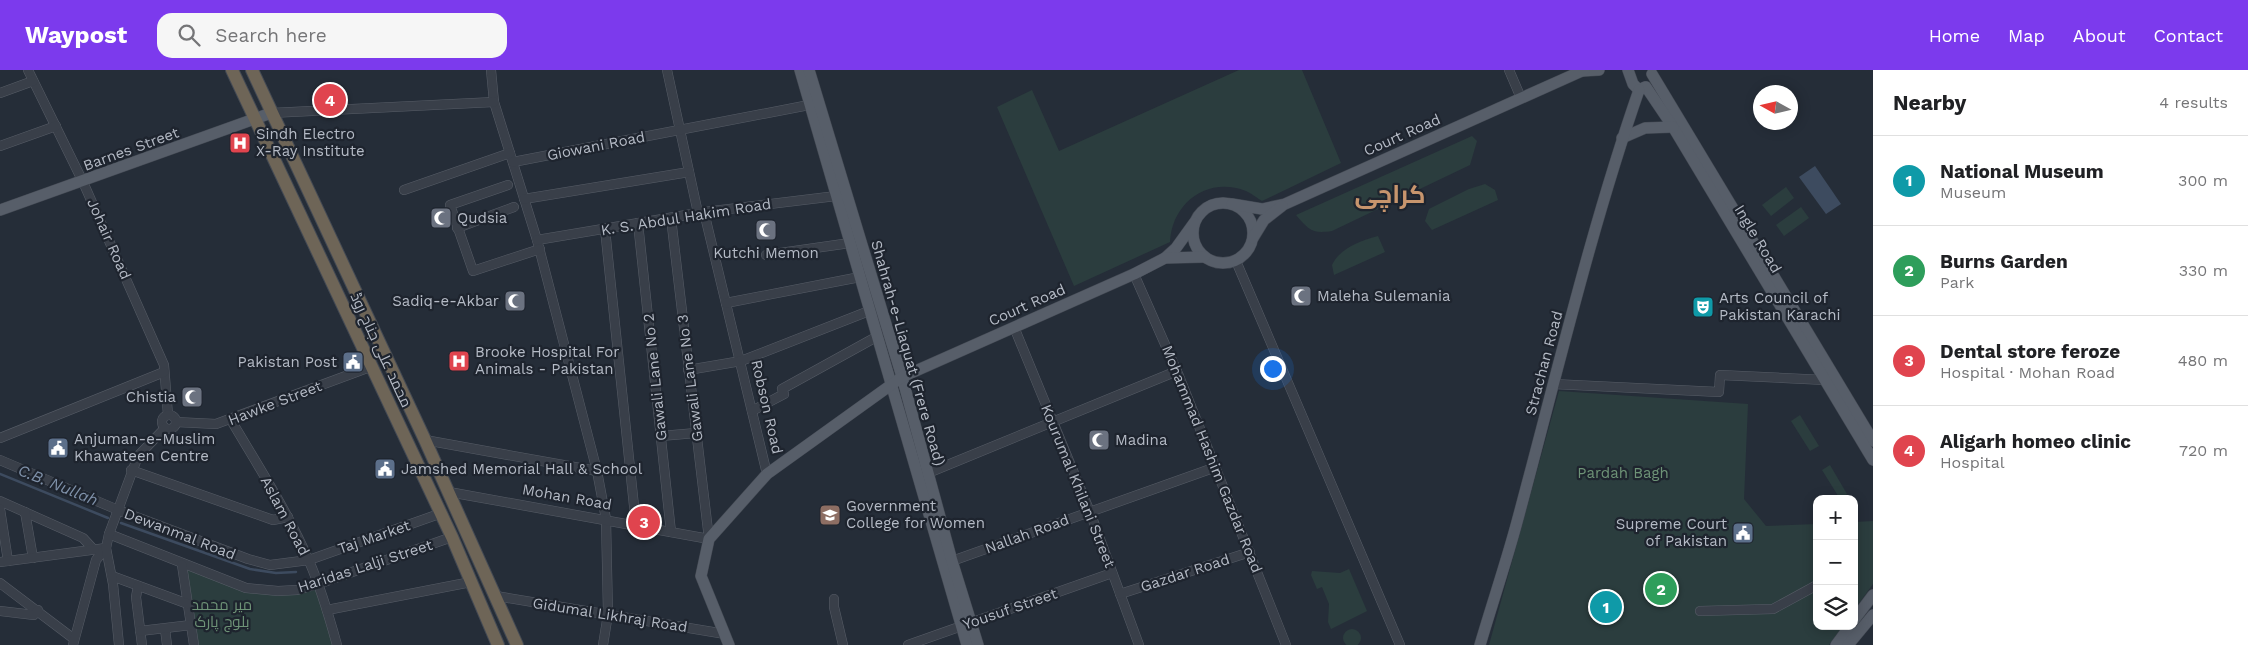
<!DOCTYPE html>
<html lang="en">
<head>
<meta charset="utf-8">
<style>
	:root { --surface:#fff; --page:#f6f6f6; --text:#202124; --muted:#757577; --line:#e0e0e0; --accent:#7c3aed }
	body { margin:0; font-family:"Work Sans",Cairo,sans-serif; background:var(--page); color:var(--text) }
	.controls { position:absolute; right:15px; bottom:15px; display:grid; overflow:hidden; border-radius:10px; box-shadow:0 2px 12px #0003 }
	.controls button { width:45px; height:45px; display:grid; place-items:center; padding:0; border:0; border-bottom:1px solid var(--line); background:var(--surface); color:var(--text); font:25px sans-serif }
	.compass { position:absolute; left:1753px; top:15px; width:45px; height:45px; border-radius:50%; background:var(--surface); box-shadow:0 2px 12px #0003; rotate:278deg }
	.you { position:absolute; left:1272px; top:298px; width:18px; height:18px; margin:-12px; border:4px solid #fff; border-radius:50%; background:#1a73e8; box-shadow:0 0 0 8px #1a73e833 }
	.badge { display:grid; place-items:center; width:32px; height:32px; border-radius:50%; background:var(--accent); color:#fff; font-size:16px; font-weight:700 }
	.pin { position:absolute; translate:-50% -50%; border:2px solid #fff; box-shadow:0 1px 5px #0006 }
	.list { margin:0; padding:0; list-style:none }
	h2 { display:flex; justify-content:space-between; align-items:center; height:65px; margin:0; padding:0 20px; font-size:21px }
	h2 small { font-size:16px; font-weight:400; color:var(--muted) }
	.list li { display:grid; grid-template-columns:32px 1fr auto; gap:15px; align-items:center; box-sizing:border-box; height:90px; padding:0 20px; border-top:1px solid var(--line) }
	.list b { display:block; font-size:19px; white-space:nowrap }
	.list p { margin:0; font-size:16px; white-space:nowrap; color:var(--muted) }
	.list em { font-size:16px; font-style:normal; color:var(--muted) }
	.icon { flex:none; width:28px; height:28px; fill:none; stroke:currentColor; stroke-width:2; stroke-linecap:round; stroke-linejoin:round }
	.map { position:relative; flex:none; width:1873px; height:575px; overflow:hidden }
	header { display:flex; align-items:center; gap:30px; box-sizing:border-box; height:70px; padding:0 25px; background:var(--accent); color:#fff }
	header strong { font-size:24px }
	nav { display:flex; gap:28px; margin-inline-start:auto; font-size:18px }
	.search { width:350px; height:45px; background:var(--page); display:flex; align-items:center; gap:12px; box-sizing:border-box; padding:0 18px; border-radius:15px; color:var(--muted); font-size:19px }
	main { display:flex }
	aside { flex:1; background:var(--surface) }
	.map>svg:first-child { display:block }
</style>
</head>
<body>
<header>
<strong>Waypost</strong>
<div class="search"><svg class="icon" aria-label="search" viewBox="0 0 24 24"><circle cx="10" cy="10" r="6"/><path d="M15 15l6 6"/></svg>Search here</div>
<nav><a>Home</a><a>Map</a><a>About</a><a>Contact</a></nav>
</header>
<main>
<div class="map">
<svg width="1873" height="575" viewBox="0 0 1873 575">
	<rect width="100%" height="100%" fill="#252d38"/>
	<!-- green -->
	<g fill="#2b3d3e">
		<path d="M1239 0H1302L1341 93 1262 131C1257 128 1251 123 1246 121 1207 106 1172 133 1170 172L1074 216 997 37 1032 20 1059 81Z"/>
		<path d="M1472 66 1477 71 1470 95 1332 161C1312 164 1309 160 1296 145Z"/>
		<path d="M1485 114 1495 120 1498 130 1432 160 1425 151 1429 139 1469 119Z"/>
		<path d="M1786 117 1794 128 1771 146 1762 135Z"/>
		<path d="M1801 137 1809 148 1784 166 1776 155Z"/>
		<path d="M1378 166 1385 182 1334 205 1332 195C1340 178 1360 171 1378 166Z"/>
		<path d="M1559 321 1748 334 1744 429 1766 456 1817 454V556H1843L1829 575H1489Z"/>
		<path d="M1800 345 1819 376 1810 381 1791 351Z"/>
		<path d="M1830 395 1847 424 1840 429 1822 400Z"/>
		<path d="M1873 451V514L1854 540V452Z"/>
		<path d="M182 495 262 521 318 514 337 575H194Z"/>
		<path d="M1349 499 1367 541 1331 559 1328 552 1329 534 1322 517 1317 519 1311 505 1312 501 1340 503Z"/>
		<circle cx="1352" cy="568" r="9"/>
	</g>
	<!-- water -->
	<path fill="#3d4b5f" d="M1815 96 1841 134 1826 144 1799 107Z"/>
	<g fill="none" stroke-linecap="round" stroke-linejoin="round">
		<!-- stream -->
		<g stroke="#3d4b5f" stroke-width="2.5">
			<path d="M0 404 108 448"/>
			<path d="M121 453 250 499 276 503 296 502"/>
		</g>
		<!-- minor casing -->
		<g stroke="#575d67" stroke-width="10">
			<g id="minor">
				<path d="M28 0 83 112 164 295 168 345"/>
				<path d="M491 0 494 32 537 170 597 401 606 449 608 544 603 575"/>
				<path d="M667 0 698 143"/>
				<path d="M1509 0 1521 28"/>
				<path d="M0 23 33 11"/>
				<path d="M271 43 494 32"/>
				<path d="M0 76 56 56"/>
				<path d="M513 92 809 35"/>
				<path d="M508 115 450 135 473 201 540 179"/>
				<path d="M404 120 510 83"/>
				<path d="M524 129 689 102"/>
				<path d="M704 142 767 404"/>
				<path d="M638 153 671 462"/>
				<path d="M457 158 514 137"/>
				<path d="M605 159 636 455"/>
				<path d="M537 170 704 142 836 126"/>
				<path d="M766 185 850 173"/>
				<path d="M1236 191 1400 575"/>
				<path d="M1134 204 1179 306 1286 575"/>
				<path d="M726 233 860 207"/>
				<path d="M1014 257 1090 442 1139 575"/>
				<path d="M688 300 741 291 869 241"/>
				<path d="M1553 314 1719 322 1720 305 1825 310"/>
				<path d="M752 341 784 324 782 319 878 266"/>
				<circle cx="169" cy="352" r="7"/>
				<path d="M231 350C258 396 288 442 309 491 321 518 329 546 337 575"/>
				<path d="M176 352 216 354 370 297"/>
				<path d="M661 366 696 363"/>
				<path d="M0 368 164 302"/>
				<path d="M425 370 597 401"/>
				<path d="M0 390 118 440 248 489 270 495 309 490 439 444"/>
				<path d="M131 400 273 450 288 447"/>
				<path d="M928 403 1177 301"/>
				<path d="M449 422 709 469 671 148"/>
				<path d="M0 431 83 468 94 480"/>
				<path d="M0 439 8 491"/>
				<path d="M25 442 33 488"/>
				<path d="M109 464 246 518 278 521 297 520 318 514 452 467"/>
				<path d="M952 491 1216 397"/>
				<path d="M0 492 106 478"/>
				<path d="M182 495 194 575"/>
				<path d="M112 506 188 534"/>
				<path d="M0 513 74 569"/>
				<path d="M138 516 136 527 142 575"/>
				<path d="M1120 524 1250 482"/>
				<path d="M496 526 725 564"/>
				<path d="M834 529V537L843 575"/>
				<path d="M327 540 471 512"/>
				<path d="M0 541 34 545 38 540"/>
				<path d="M1700 541 1773 539 1817 515"/>
				<path d="M165 559 167 575"/>
				<path d="M140 561 191 555"/>
				<path d="M73 575 96 490 106 478"/>
				<path d="M119 575 113 514 106 478 109 464 138 386 165 358"/>
				<path d="M908 575 1112 503"/>
			</g>
		</g>
		<!-- major casing -->
		<g stroke="#424852" stroke-width="12">
			<g id="major">
				<path d="M800 0 967 575"/>
				<path d="M809 0 902 307 952 491 978 575"/>
				<path d="M1628 0 1633 14 1639 20 1645 17"/>
				<path d="M1582 1 1599 0"/>
				<path d="M1652 4 1873 371"/>
				<path d="M1646 17 1673 57 1873 390"/>
				<path d="M1622 68 1645 58 1673 57"/>
				<circle cx="1223" cy="163" r="30"/>
				<path d="M1232 134 1262 139 1285 134 1584 0"/>
				<path d="M0 140 271 43"/>
				<path d="M1253 168 1264 150 1282 136"/>
				<path d="M1165 188 1176 178 1194 153"/>
				<path d="M1854 550 1873 525"/>
				<path d="M729 575 701 506 709 469 767 404 902 307 1134 204 1165 188 1204 187"/>
				<path d="M1480 575C1492 534 1506 493 1517 452 1556 308 1590 161 1639 20"/>
				<path d="M1836 575 1850 556"/>
				<path d="M1848 575 1873 545"/>
			</g>
		</g>
		<!-- highway casing -->
		<g stroke="#444a54" stroke-width="14">
			<g id="highway">
				<path d="M232 0 452 467 498 575"/>
				<path d="M252 0 425 370 517 575"/>
			</g>
		</g>
		<!-- minor -->
		<use href="#minor" stroke="#393f49" stroke-width="9"/>
		<!-- major -->
		<use href="#major" stroke="#575e69" stroke-width="11"/>
		<!-- highway -->
		<use href="#highway" stroke="#6e6557" stroke-width="12"/>
	</g>
	<!-- icons -->
	<defs>
		<g id="hospital-square" transform="scale(1.125)"><rect x="-9" y="-9" width="18" height="18" rx="4" fill="#e0444e" stroke="#1e242e"/><path d="M-5-5h3v3.5h4V-5h3V5h-3V1.5h-4V5h-3Z" fill="#fff"/></g>
		<g id="mosque-square" transform="scale(1.125)"><rect x="-9" y="-9" width="18" height="18" rx="4" fill="#6b7280" stroke="#1e242e"/><path d="M3.5-4.9A6 6 0 1 0 3.5 4.9A5 5 0 1 1 3.5-4.9Z" fill="#fff"/></g>
		<g id="theatre-square" transform="scale(1.125)"><rect x="-9" y="-9" width="18" height="18" rx="4" fill="#0f9aa8" stroke="#1e242e"/><path d="M-5-5.5Q0-4 5-5.5V0Q5 5 0 6Q-5 5-5 0ZM-3.3-2.5H-1v1.5H-3.3ZM1-2.5H3.3v1.5H1ZM-2.8 1Q0 5.5 2.8 1Z" fill="#fff"/></g>
		<g id="civic-square" transform="scale(1.125)"><rect x="-9" y="-9" width="18" height="18" rx="4" fill="#5c6f8a" stroke="#1e242e"/><path d="M-.6-6.5H3V-4.5H.6V-3L4-1V1h2V6H-6V1h2V-1L-.6-3ZM-1.2 2.5V6h2.4V2.5Z" fill="#fff"/></g>
		<g id="university-square" transform="scale(1.125)"><rect x="-9" y="-9" width="18" height="18" rx="4" fill="#8d6e63" stroke="#1e242e"/><path d="M0-5L7-2L0 1L-7-2ZM-4 1L0 2.5L4 1V4Q0 6-4 4Z" fill="#fff"/></g>
	</defs>
	<g fill-rule="evenodd">
		<use href="#hospital-square" x="240" y="73"/>
		<use href="#mosque-square" x="441" y="148"/>
		<use href="#mosque-square" x="766" y="160"/>
		<use href="#mosque-square" x="1301" y="226"/>
		<use href="#mosque-square" x="515" y="231"/>
		<use href="#theatre-square" x="1703" y="237"/>
		<use href="#hospital-square" x="459" y="291"/>
		<use href="#civic-square" x="353" y="292"/>
		<use href="#mosque-square" x="192" y="327"/>
		<use href="#mosque-square" x="1099" y="370"/>
		<use href="#civic-square" x="58" y="378"/>
		<use href="#civic-square" x="385" y="399"/>
		<use href="#university-square" x="830" y="445"/>
		<use href="#civic-square" x="1743" y="463"/>
	</g>
	<g text-anchor="middle" dominant-baseline="central" stroke-width="4.5" stroke-linejoin="round" paint-order="stroke">
		<!-- poi labels -->
		<g font-size="15" fill="#b4bac5" stroke="#1e242e" text-anchor="start">
			<text x="256" y="64">Sindh Electro<tspan x="256" dy="17">X-Ray Institute</tspan></text>
			<text x="457" y="148">Qudsia</text>
			<text x="766" y="183" text-anchor="middle">Kutchi Memon</text>
			<text x="1317" y="226">Maleha Sulemania</text>
			<text x="1719" y="228">Arts Council of<tspan x="1719" dy="17">Pakistan Karachi</tspan></text>
			<text x="499" y="231" text-anchor="end">Sadiq-e-Akbar</text>
			<text x="475" y="282">Brooke Hospital For<tspan x="475" dy="17">Animals - Pakistan</tspan></text>
			<text x="337" y="292" text-anchor="end">Pakistan Post</text>
			<text x="176" y="327" text-anchor="end">Chistia</text>
			<text x="74" y="369">Anjuman-e-Muslim<tspan x="74" dy="17">Khawateen Centre</tspan></text>
			<text x="1115" y="370">Madina</text>
			<text x="401" y="399">Jamshed Memorial Hall &amp; School</text>
			<text x="846" y="436">Government<tspan x="846" dy="17">College for Women</tspan></text>
			<text x="1727" y="454" text-anchor="end">Supreme Court<tspan x="1727" dy="17">of Pakistan</tspan></text>
		</g>
		<!-- street labels -->
		<g font-size="15" fill="#b4bac5" stroke="#1e242e">
			<text transform="translate(1402 65) rotate(-24)">Court Road</text>
			<text transform="translate(596 76) rotate(-11)">Giowani Road</text>
			<text transform="translate(131 79) rotate(-20)">Barnes Street</text>
			<text transform="translate(686 147) rotate(-9)">K. S. Abdul Hakim Road</text>
			<text transform="translate(109 169) rotate(66)">Johair Road</text>
			<text transform="translate(1758 169) rotate(59)">Ingle Road</text>
			<text transform="translate(1027 235) rotate(-24)">Court Road</text>
			<text transform="translate(381 280) rotate(65)">محمد علی جناح روڈ</text>
			<text transform="translate(908 283) rotate(74)">Shahrah-e-Liaquat (Frere Road)</text>
			<text transform="translate(1544 293) rotate(-75)">Strachan Road</text>
			<text transform="translate(655 307) rotate(-96)">Gawali Lane No 2</text>
			<text transform="translate(690 308) rotate(-97)">Gawali Lane No 3</text>
			<text transform="translate(275 333) rotate(-21)">Hawke Street</text>
			<text transform="translate(767 337) rotate(77)">Robson Road</text>
			<text transform="translate(1212 389) rotate(68)">Mohammad Hashim Gazdar Road</text>
			<text transform="translate(1078 416) rotate(68)">Kourumal Khilani Street</text>
			<text transform="translate(567 427) rotate(10)">Mohan Road</text>
			<text transform="translate(285 446) rotate(62)">Aslam Road</text>
			<text transform="translate(180 464) rotate(21)">Dewanmal Road</text>
			<text transform="translate(1027 464) rotate(-20)">Nallah Road</text>
			<text transform="translate(374 467) rotate(-19)">Taj Market</text>
			<text transform="translate(365 496) rotate(-18)">Haridas Lalji Street</text>
			<text transform="translate(1185 503) rotate(-18)">Gazdar Road</text>
			<text transform="translate(1010 539) rotate(-19)">Yousuf Street</text>
			<text transform="translate(610 545) rotate(9)">Gidumal Likhraj Road</text>
		</g>
		<!-- park labels -->
		<g font-size="15" fill="#6e9377" stroke="#1e242e">
			<text x="1623" y="403">Pardah Bagh</text>
			<text x="222" y="535">میر محمد<tspan x="222" dy="17">بلوچ پارک</tspan></text>
		</g>
		<!-- water labels -->
		<g font-size="16" font-style="italic" fill="#7f91a9" stroke="#1e242e">
			<text transform="translate(58 415) rotate(22)">C.B. Nullah</text>
		</g>
		<!-- town labels -->
		<g font-size="25" font-weight="bold" fill="#c7956d" stroke="#1e242e">
			<text x="1390" y="124">کراچی</text>
		</g>
	</g>
</svg>
<div class="controls">
<button>+</button>
<button>−</button>
<button><svg class="icon" aria-label="layers" viewBox="0 0 24 24"><path d="M12 4l9 5-9 5-9-5zM3 14l9 5 9-5"/></svg></button>
</div>
<svg class="compass" viewBox="-18 -18 36 36"><path d="M0-13l5 13h-10z" fill="#e53935"/><path d="M0 13l5-13h-10z" fill="#757577"/></svg>
<div class="you"></div>
<div class="pin badge" style="left:1606px;top:537px;background:#0f9aa8">1</div>
<div class="pin badge" style="left:1661px;top:519px;background:#2e9e5b">2</div>
<div class="pin badge" style="left:644px;top:452px;background:#e0444e">3</div>
<div class="pin badge" style="left:330px;top:30px;background:#e0444e">4</div>
</div>
<aside>
<h2>Nearby<small>4 results</small></h2>
<ul class="list">
<li><span class="badge" style="background:#0f9aa8">1</span><div><b>National Museum</b><p>Museum</p></div><em>300 m</em></li>
<li><span class="badge" style="background:#2e9e5b">2</span><div><b>Burns Garden</b><p>Park</p></div><em>330 m</em></li>
<li><span class="badge" style="background:#e0444e">3</span><div><b>Dental store feroze</b><p>Hospital · Mohan Road</p></div><em>480 m</em></li>
<li><span class="badge" style="background:#e0444e">4</span><div><b>Aligarh homeo clinic</b><p>Hospital</p></div><em>720 m</em></li>
</ul>
</aside>
</main>
</body>
</html>
